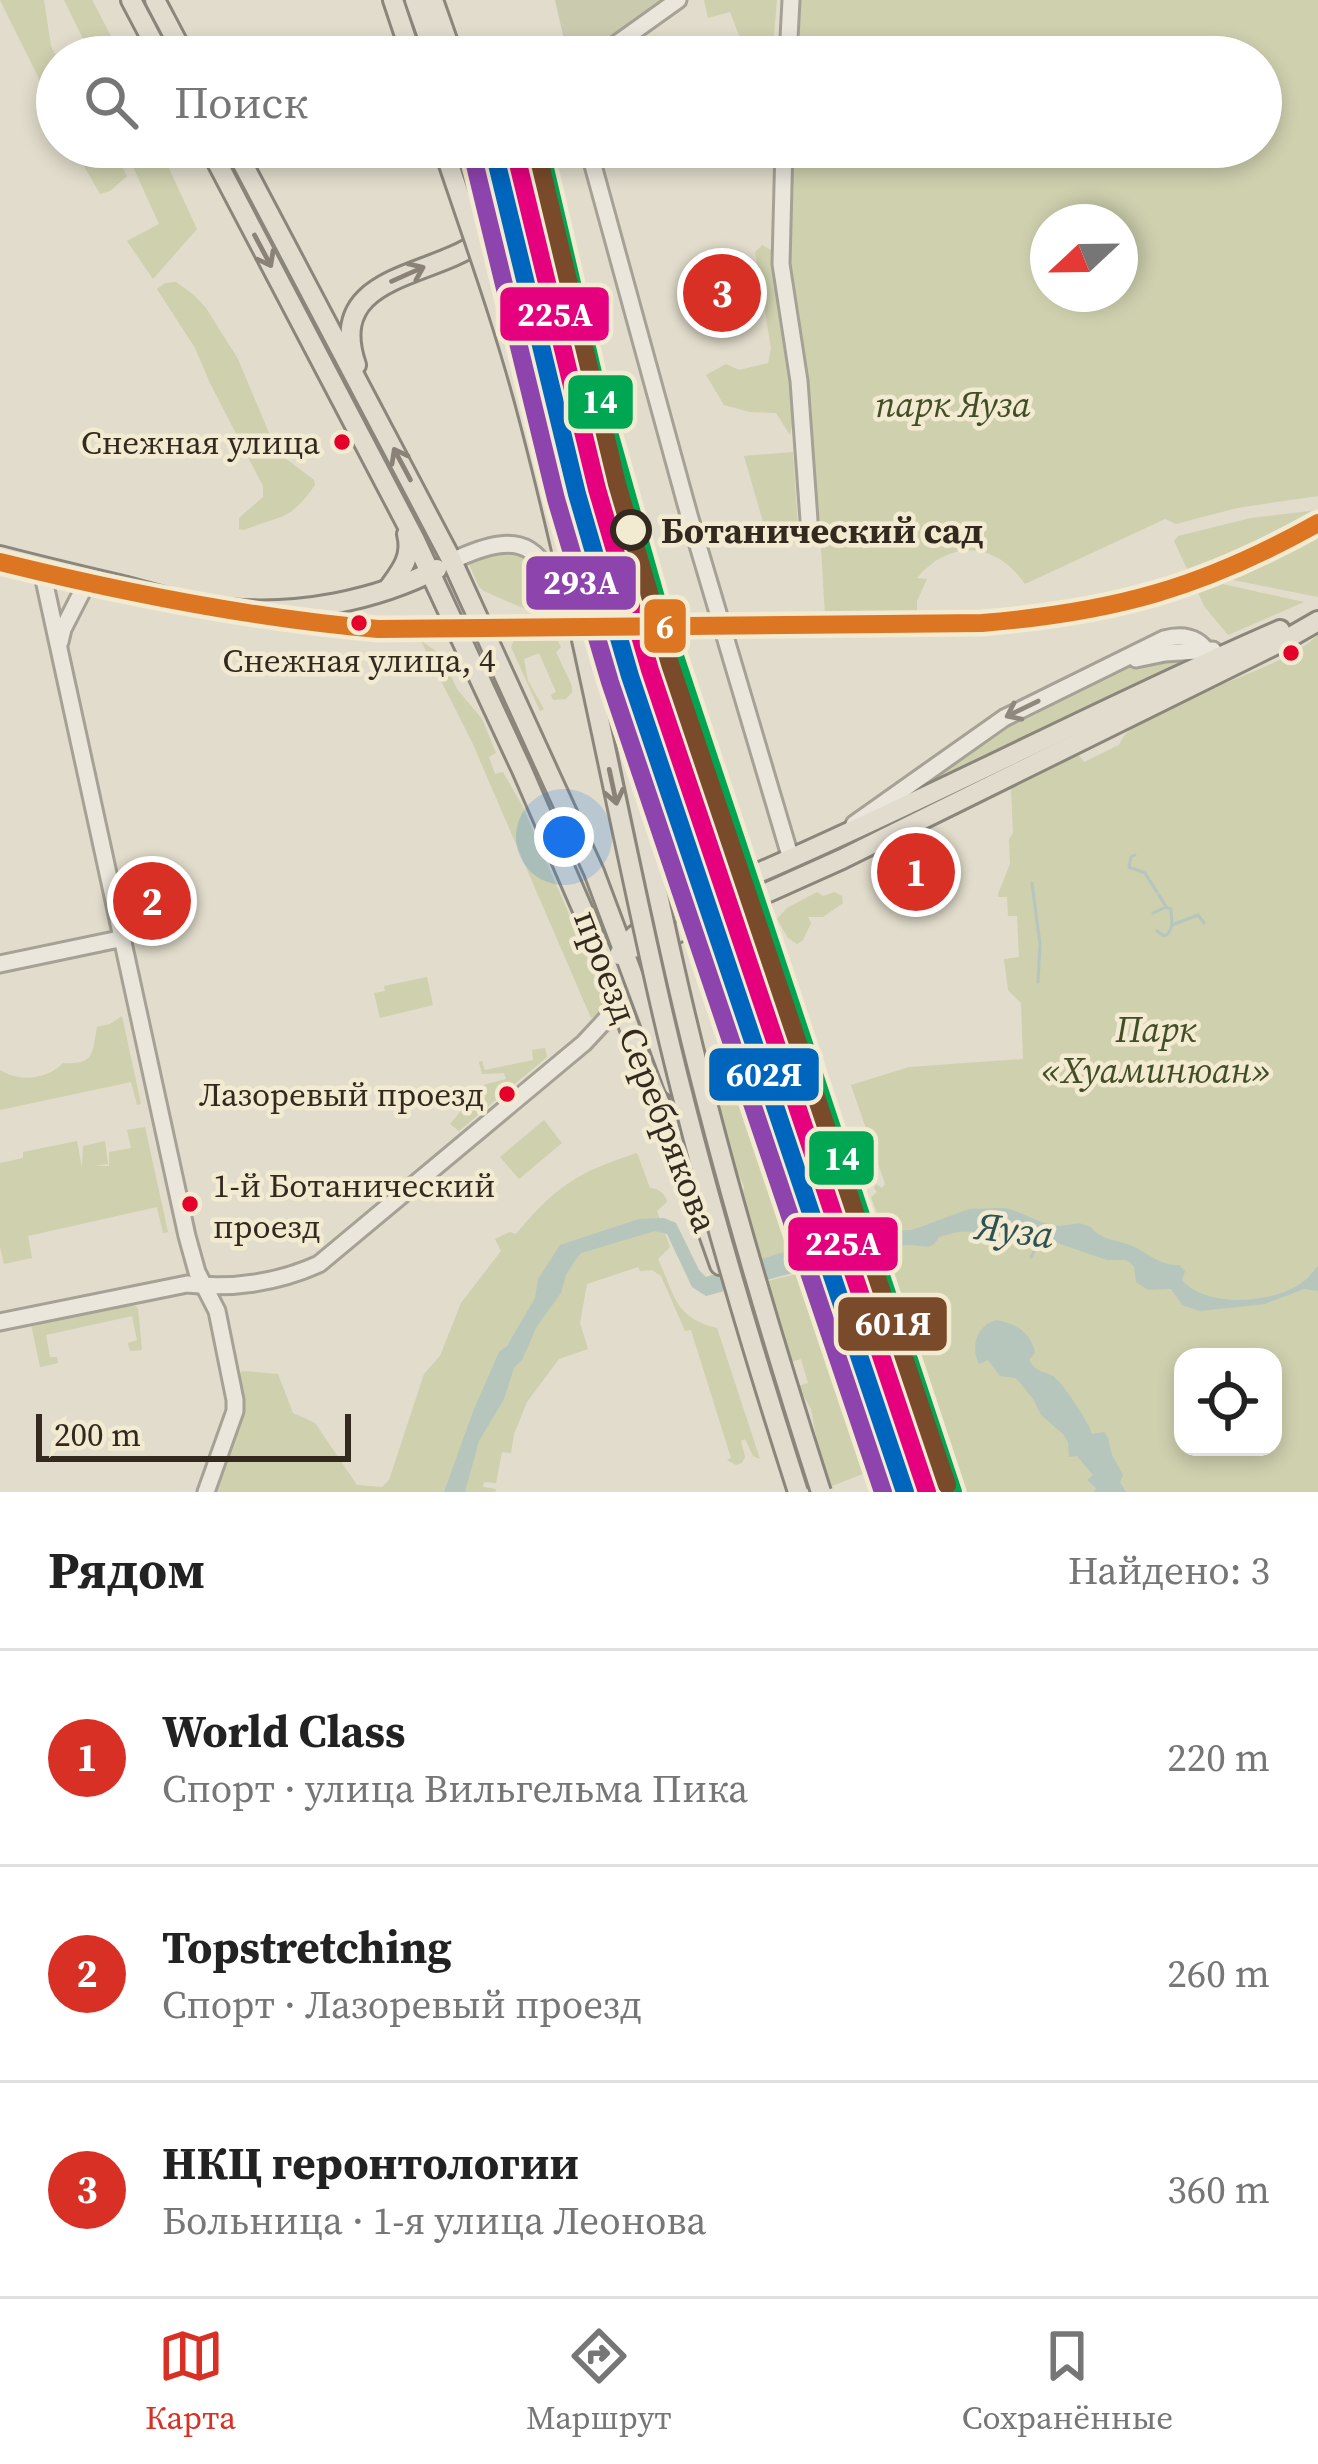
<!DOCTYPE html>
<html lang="ru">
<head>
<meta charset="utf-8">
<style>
	:root { --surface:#fff; --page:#f2f2f2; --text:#222; --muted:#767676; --line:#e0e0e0; --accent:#d93025 }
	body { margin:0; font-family:"Source Serif 4",serif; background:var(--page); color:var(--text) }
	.controls { position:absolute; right:36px; bottom:36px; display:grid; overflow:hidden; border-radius:24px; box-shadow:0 6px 18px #0003 }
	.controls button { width:108px; height:108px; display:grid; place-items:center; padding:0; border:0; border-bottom:3px solid var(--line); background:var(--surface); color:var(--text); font:60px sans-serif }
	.compass { position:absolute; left:1030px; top:204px; width:108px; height:108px; border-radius:50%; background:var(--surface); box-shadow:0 6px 18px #0003; rotate:248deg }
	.scale { position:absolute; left:36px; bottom:30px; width:315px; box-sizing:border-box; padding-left:12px; border:6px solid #33291e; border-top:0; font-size:33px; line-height:42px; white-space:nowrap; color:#33291e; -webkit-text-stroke:9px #f2ead1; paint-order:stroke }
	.you { position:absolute; left:564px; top:837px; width:42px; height:42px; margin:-30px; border:9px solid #fff; border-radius:50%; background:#1a73e8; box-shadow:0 0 0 18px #1a73e833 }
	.badge { display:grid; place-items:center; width:78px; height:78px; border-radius:50%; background:var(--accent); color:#fff; font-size:39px; font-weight:700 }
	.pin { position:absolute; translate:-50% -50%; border:6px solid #fff; box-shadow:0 3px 12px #0006 }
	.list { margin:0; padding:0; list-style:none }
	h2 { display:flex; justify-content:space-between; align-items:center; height:156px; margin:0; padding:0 48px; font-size:51px }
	h2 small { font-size:39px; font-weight:400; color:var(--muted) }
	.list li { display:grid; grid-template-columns:78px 1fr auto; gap:36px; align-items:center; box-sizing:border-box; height:216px; padding:0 48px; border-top:3px solid var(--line) }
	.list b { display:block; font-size:45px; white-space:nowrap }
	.list p { margin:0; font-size:39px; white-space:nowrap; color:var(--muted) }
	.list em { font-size:39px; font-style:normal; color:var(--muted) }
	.icon { flex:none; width:66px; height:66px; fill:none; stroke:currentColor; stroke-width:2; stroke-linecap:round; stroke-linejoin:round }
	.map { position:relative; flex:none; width:1318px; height:1492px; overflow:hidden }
	.search { position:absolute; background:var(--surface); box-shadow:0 6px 18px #0003; left:36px; right:36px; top:36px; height:132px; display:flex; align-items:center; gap:30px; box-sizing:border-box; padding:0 42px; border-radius:66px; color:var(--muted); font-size:45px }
	.sheet { height:804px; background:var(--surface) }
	nav { display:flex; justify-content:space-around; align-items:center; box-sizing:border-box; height:168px; border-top:3px solid var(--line); background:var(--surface); font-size:33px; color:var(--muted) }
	nav a { display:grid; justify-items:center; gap:6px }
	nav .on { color:var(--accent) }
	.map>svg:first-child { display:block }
</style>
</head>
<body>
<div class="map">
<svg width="1318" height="1492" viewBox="0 0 1318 1492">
	<rect width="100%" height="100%" fill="#e1dccb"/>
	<!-- green -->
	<g fill="#ced0ae" fill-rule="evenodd">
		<path d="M0 0H44L51 46 57 58V115Z"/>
		<path d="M64 0H92L122 57H92Z"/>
		<path d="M704 0H777L772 57H742L744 48 730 12 708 18Z"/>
		<path d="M797 0H1318V496L1237 508 1176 524 1165 519 1025 584C996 541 949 539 917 578L927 579 917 601V619L829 620 825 616 819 514 801 354 786 258 790 147H1261V57H795ZM1048 222H1120V294H1048Z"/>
		<path d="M73 147H112L127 176 110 191 100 194Z"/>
		<path d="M124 147H159L197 229 153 279 127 241 159 224Z"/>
		<path d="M762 245 771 250C779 298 801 390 790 435L776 413 750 412 724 405 706 375 726 364 739 370 768 363 771 348 755 252Z"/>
		<path d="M176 282 194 295 206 308 238 359 277 452 314 480 315 485C289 522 281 515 244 530L239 529V518L263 497V486L210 383 195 348 157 289 165 283Z"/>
		<path d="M793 452 798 528 769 529 763 522 744 456Z"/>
		<path d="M1318 510V597L1188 571 1174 541 1178 536 1251 518Z"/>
		<path d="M512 552C541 562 553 598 564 626L484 591 479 587 469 564 501 553Z"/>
		<path d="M1191 577 1304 602 1228 635 1204 606Z"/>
		<path d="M534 627C546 632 555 634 561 647L556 652 572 686V692L566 699 553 700 551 695 556 692 539 653 524 659 528 681 544 709 540 711 511 647 518 631Z"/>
		<path d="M1318 634V1492H966L891 1275 890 1249 871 1197 877 1192 874 1188 876 1184 882 1188 885 1184 851 1085 909 1067 1023 1059 1021 1003 1008 990 1004 959 1019 957 1017 916H1008L1007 897H998V894L1010 864 1009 839 1013 833 1011 788 1079 755 1084 762 1119 745C1129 722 1153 718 1174 707 1183 702 1189 696 1199 693L1209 685 1215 688C1243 675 1300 656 1318 634ZM1183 1357H1273V1447H1183Z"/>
		<path d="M421 641 442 655 457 689 482 719 496 753 489 757 495 774 503 772 522 805 602 991 604 1004 600 1014 591 1018 472 742Z"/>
		<path d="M1201 656 941 779 939 778 938 772 1007 723 1076 689 1137 662Z"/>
		<path d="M817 892 823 896 834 892 842 896 843 903 823 917H808L811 923 803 940 797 944 788 938 777 919 787 908Z"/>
		<path d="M427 977 433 1005 380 1018 374 993 385 991 384 986Z"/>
		<path d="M122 1016 141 1104 137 1105 131 1082 0 1110V1070C19 1082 47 1080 63 1063 95 1065 92 1054 97 1027L110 1024Z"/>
		<path d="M545 1048 547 1057 459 1131 450 1124 483 1085 506 1079 504 1073 482 1074 479 1062 482 1061 485 1070 533 1060 532 1050Z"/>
		<path d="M771 1087 814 1211 822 1220 823 1243 793 1249 757 1262 742 1207 744 1186 726 1149 715 1107Z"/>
		<path d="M544 1120 562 1143 519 1179 500 1157Z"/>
		<path d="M145 1127 168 1232 163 1233 157 1207 28 1236 32 1258 4 1264 0 1247V1163L23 1158V1152L77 1141 82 1168 83 1146 105 1141 108 1164 94 1166H109V1152L131 1148 127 1130Z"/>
		<path d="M637 1153 650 1188C659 1189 665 1193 667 1202L657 1211 670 1247 658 1259C675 1295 674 1318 717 1328L760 1459 753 1456 745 1439 741 1441 745 1457 742 1463 736 1465 727 1460 731 1458 691 1330 685 1331 661 1276 652 1270 640 1271 638 1267 587 1284 580 1323 588 1349 559 1359 527 1402 514 1434 511 1453 502 1452 496 1483 484 1482 483 1487 496 1489 495 1492H216L239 1423V1373L243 1371 278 1374 293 1413 315 1423 357 1485 382 1487 389 1480 424 1374 440 1356 461 1303 501 1251 495 1239 510 1232 516 1234C556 1186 578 1172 637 1153Z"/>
		<path d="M832 1265 898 1460 832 1486 817 1443 811 1409 798 1386 808 1383 801 1359 790 1362 764 1282Z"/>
		<path d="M126 1305 136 1306 138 1309 142 1350 130 1351 128 1343 137 1340 132 1316 46 1335 50 1357H57L58 1363 40 1367 31 1324Z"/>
	</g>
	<!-- cemetery -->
	<path fill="#c9caae" d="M555 0H666L587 57H568Z"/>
	<!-- water -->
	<g fill="#b6c6bd">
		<path d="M1004 1208C1025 1212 1035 1223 1057 1226 1067 1227 1075 1221 1085 1225 1096 1228 1090 1229 1100 1235 1108 1240 1118 1241 1127 1244 1146 1250 1157 1266 1179 1265L1185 1271 1182 1280C1206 1309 1276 1304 1304 1281 1310 1277 1313 1271 1318 1266V1291L1304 1289 1265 1304 1200 1311 1182 1305 1171 1289 1148 1290 1136 1282 1134 1266 1126 1260H1107L1022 1231 1005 1236 985 1231 957 1232 939 1237C931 1252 924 1245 909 1245 901 1245 891 1248 883 1249L706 1296 692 1287 667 1234 655 1231 581 1253 574 1262 566 1275 561 1293 537 1326 522 1360 514 1368 504 1399 479 1441 465 1492H444L474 1409 499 1352 507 1346 535 1298 538 1279 560 1245 639 1219 664 1218 676 1223 699 1270 706 1277 793 1249 823 1243 838 1246 856 1244 890 1231 912 1230 969 1209Z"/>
		<path d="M996 1320C1017 1324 1031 1332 1035 1353L1029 1360C1037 1373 1042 1370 1053 1376 1063 1383 1090 1424 1092 1434L1104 1432 1108 1438 1112 1455 1123 1475 1120 1482 1126 1492H1094L1096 1488 1087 1480 1093 1475 1077 1456 1069 1457 1068 1442 1063 1434 1041 1415 1033 1399 1016 1378 1000 1376 988 1360 979 1364C970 1345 977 1326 996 1320Z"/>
	</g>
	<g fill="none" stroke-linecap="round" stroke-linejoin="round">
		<!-- stream -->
		<g stroke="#b6c6bd" stroke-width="3">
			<path d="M1135 855 1131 857 1129 867 1145 873 1157 892"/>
			<path d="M1032 883 1040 944 1038 982"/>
			<path d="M1159 895 1166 907"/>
			<path d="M1153 913 1166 907 1171 909C1171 919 1175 931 1164 936L1157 931"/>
			<path d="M1172 925 1198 915 1204 923"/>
			<path d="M1031 1257 1042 1238"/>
		</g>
		<!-- minor casing -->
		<g stroke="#a6a195" stroke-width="21">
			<g id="minor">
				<path d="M598 57 678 0"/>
				<path d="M788 57 791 0"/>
				<path d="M588 147 689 515 791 859"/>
				<path d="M784 147 781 264 799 381 810 534"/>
				<path d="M452 561C538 520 544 559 575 630"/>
				<path d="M41 566 187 1236 197 1272 217 1311 235 1400V1411L206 1492"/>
				<path d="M60 642 63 629 89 578"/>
				<path d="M1136 659 1165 653 1213 650"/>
				<path d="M597 685 618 735"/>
				<path d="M642 790 671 874 689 888 715 891"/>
				<path d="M854 824 1004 718 1164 639C1190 632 1209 642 1213 669"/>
				<path d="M0 964 124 938"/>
				<path d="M0 1322 187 1284C232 1289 277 1283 319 1264L584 1043 610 1015 615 991"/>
			</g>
		</g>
		<!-- major casing -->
		<g stroke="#8b867b" stroke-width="24">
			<g id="major">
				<path d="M131 0 161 57"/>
				<path d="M155 0 185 57"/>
				<path d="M393 0 412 57"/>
				<path d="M415 0 435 57"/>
				<path d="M433 0 453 57"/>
				<path d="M209 147 415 540 522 770 607 966 640 1057 676 1141 720 1265"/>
				<path d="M234 147 452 561 594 872 674 1086"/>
				<path d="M356 365C317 250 497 287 502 201 503 182 493 164 487 147"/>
				<path d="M0 556C42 567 85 577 127 587 160 596 194 606 228 609 298 615 375 601 437 569"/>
				<path d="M388 589C401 571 413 557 407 534"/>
				<path d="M633 948 652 944 842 859 1285 640 1318 621"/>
				<path d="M619 955C637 918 721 890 758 873 934 797 1104 706 1280 630"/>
				<path d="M708 1166 751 1294"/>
			</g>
		</g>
		<!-- minor -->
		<use href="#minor" stroke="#eae6dc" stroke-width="15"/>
		<!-- major -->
		<use href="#major" stroke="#e1dcce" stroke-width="18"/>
		<!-- major-bridge casing -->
		<g stroke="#8b867b" stroke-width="24" stroke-linecap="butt">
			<g id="major-bridge">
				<path d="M443 147C474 239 507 330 531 424 580 612 615 804 658 993 696 1162 745 1327 798 1492"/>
				<path d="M466 147C508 267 547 389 576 513 614 675 644 840 682 1002 721 1168 769 1330 821 1492"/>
			</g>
		</g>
		<!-- major-bridge -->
		<use href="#major-bridge" stroke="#e1dcce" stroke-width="18"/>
		<!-- rail-1 casing -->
		<g stroke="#f2ead1" stroke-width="27">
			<path id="rail-1" d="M540 147 597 390 658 605 953 1492"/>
		</g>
		<!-- rail-2 casing -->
		<g stroke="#f2ead1" stroke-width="27">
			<path id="rail-2" d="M514 147 597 489 650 670 927 1492"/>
		</g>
		<!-- rail-3 casing -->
		<g stroke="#f2ead1" stroke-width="27">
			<path id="rail-3" d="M494 152 577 494 630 676 905 1492"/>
		</g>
		<!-- rail-4 casing -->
		<g stroke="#f2ead1" stroke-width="27">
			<path id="rail-4" d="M536 147 617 484 670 664 947 1485"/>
		</g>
		<!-- rail-5 casing -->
		<g stroke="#f2ead1" stroke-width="27">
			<path id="rail-5" d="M473 157 556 499 610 682 883 1492"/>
		</g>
		<!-- rail-1 -->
		<use href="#rail-1" stroke="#00a651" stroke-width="18"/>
		<!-- rail-2 -->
		<use href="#rail-2" stroke="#e5007d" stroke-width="18"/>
		<!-- rail-3 -->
		<use href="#rail-3" stroke="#0065bd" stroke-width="18"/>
		<!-- rail-4 -->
		<use href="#rail-4" stroke="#7a4b2a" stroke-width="18"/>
		<!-- rail-5 -->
		<use href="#rail-5" stroke="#8e44ad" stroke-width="18"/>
		<!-- metro-1 casing -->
		<g stroke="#f2ead1" stroke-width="27">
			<path id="metro-1" d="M0 562C125 593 250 618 378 629L982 623C1114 612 1202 588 1318 523"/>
		</g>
		<!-- metro-1 -->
		<use href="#metro-1" stroke="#dd7622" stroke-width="18"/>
	</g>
	<!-- one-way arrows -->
	<defs><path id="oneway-shaft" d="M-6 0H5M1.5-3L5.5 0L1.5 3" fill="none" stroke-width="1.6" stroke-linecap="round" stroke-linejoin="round" transform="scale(3)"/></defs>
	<g stroke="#8a8276">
		<use href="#oneway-shaft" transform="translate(263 251) rotate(62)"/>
		<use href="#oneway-shaft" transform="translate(408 274) rotate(-24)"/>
		<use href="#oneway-shaft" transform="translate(402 464) rotate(-118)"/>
		<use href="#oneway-shaft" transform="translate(613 787) rotate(78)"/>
	</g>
	<use stroke="#8e887d" href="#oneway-shaft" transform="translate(1022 709) rotate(154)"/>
	<!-- markers -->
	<g fill="#e4002b" stroke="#f2ead1" stroke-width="4.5">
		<circle cx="342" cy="442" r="10"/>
		<circle cx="359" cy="623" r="10"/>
		<circle cx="1291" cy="653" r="10"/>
		<circle cx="507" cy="1094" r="10"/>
		<circle cx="190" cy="1204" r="10"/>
	</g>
	<circle fill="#f2ead1" stroke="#33291e" stroke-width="6" cx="631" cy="530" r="18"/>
	<g text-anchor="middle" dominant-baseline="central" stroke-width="9" stroke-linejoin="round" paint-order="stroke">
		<!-- bus labels -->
		<g font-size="33" fill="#33291e" stroke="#f2ead1" text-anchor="end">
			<text x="320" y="442">Снежная улица</text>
			<text x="359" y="660" text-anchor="middle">Снежная улица, 4</text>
			<text x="484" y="1094">Лазоревый проезд</text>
			<text x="213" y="1185" text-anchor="start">1-й Ботанический<tspan x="213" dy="41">проезд</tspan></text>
		</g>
		<!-- park labels -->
		<g font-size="36" font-style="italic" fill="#424e26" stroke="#f2ead1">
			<text x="953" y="404">парк Яуза</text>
			<text x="1156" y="1029">Парк<tspan x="1156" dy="41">«Хуаминюан»</tspan></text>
		</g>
		<!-- stop labels -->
		<g font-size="36" font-weight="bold" fill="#33291e" stroke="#f2ead1" text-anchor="start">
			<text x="661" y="530">Ботанический сад</text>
		</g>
		<!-- street labels -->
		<g font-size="36" fill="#33291e" stroke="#f2ead1">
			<text transform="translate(646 1071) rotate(69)">проезд Серебрякова</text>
		</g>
		<!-- water labels -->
		<g font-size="39" font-style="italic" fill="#2e5251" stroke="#f2ead1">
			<text transform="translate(1015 1230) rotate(7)">Яуза</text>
		</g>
	</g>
	<g stroke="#f2ead1" stroke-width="4.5">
		<rect x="498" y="285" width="113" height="58" rx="12" fill="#e5007d"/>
		<rect x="566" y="373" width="69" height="58" rx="12" fill="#00a651"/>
		<rect x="524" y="554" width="114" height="58" rx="12" fill="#8e44ad"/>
		<rect x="642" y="597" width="46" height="58" rx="12" fill="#dd7622"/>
		<rect x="707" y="1046" width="114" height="57" rx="12" fill="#0065bd"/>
		<rect x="807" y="1129" width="69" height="58" rx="12" fill="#00a651"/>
		<rect x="786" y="1215" width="114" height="58" rx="12" fill="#e5007d"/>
		<rect x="836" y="1295" width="113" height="58" rx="12" fill="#7a4b2a"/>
	</g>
	<g font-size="33" text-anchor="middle" font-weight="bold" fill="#fff">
		<text x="555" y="326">225А</text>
		<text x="600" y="413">14</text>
		<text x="581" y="594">293А</text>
		<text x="665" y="638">6</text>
		<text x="764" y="1086">602Я</text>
		<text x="842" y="1170">14</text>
		<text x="843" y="1255">225А</text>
		<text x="893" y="1335">601Я</text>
	</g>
</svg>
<div class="controls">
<button><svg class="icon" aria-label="locate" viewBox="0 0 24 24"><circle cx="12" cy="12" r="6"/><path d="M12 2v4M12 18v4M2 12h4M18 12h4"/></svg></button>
</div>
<svg class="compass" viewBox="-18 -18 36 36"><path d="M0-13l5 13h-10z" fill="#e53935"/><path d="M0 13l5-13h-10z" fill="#767676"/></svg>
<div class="scale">200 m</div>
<div class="you"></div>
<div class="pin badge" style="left:916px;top:872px">1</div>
<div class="pin badge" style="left:152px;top:901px">2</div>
<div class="pin badge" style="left:722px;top:293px">3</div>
<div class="search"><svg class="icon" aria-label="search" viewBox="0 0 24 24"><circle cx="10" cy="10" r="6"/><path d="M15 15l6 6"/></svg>Поиск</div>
</div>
<section class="sheet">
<h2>Рядом<small>Найдено: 3</small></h2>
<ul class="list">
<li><span class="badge">1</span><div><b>World Class</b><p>Спорт · улица Вильгельма Пика</p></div><em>220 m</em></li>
<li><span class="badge">2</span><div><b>Topstretching</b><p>Спорт · Лазоревый проезд</p></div><em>260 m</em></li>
<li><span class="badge">3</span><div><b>НКЦ геронтологии</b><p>Больница · 1-я улица Леонова</p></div><em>360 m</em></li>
</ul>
</section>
<nav>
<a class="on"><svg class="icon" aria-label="map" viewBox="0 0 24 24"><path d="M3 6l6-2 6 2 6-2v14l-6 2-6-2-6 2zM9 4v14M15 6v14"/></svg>Карта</a>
<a><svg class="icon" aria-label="directions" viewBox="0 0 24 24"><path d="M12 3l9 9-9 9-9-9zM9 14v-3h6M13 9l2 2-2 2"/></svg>Маршрут</a>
<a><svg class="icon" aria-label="saved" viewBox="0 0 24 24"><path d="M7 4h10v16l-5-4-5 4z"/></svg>Сохранённые</a>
</nav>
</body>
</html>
